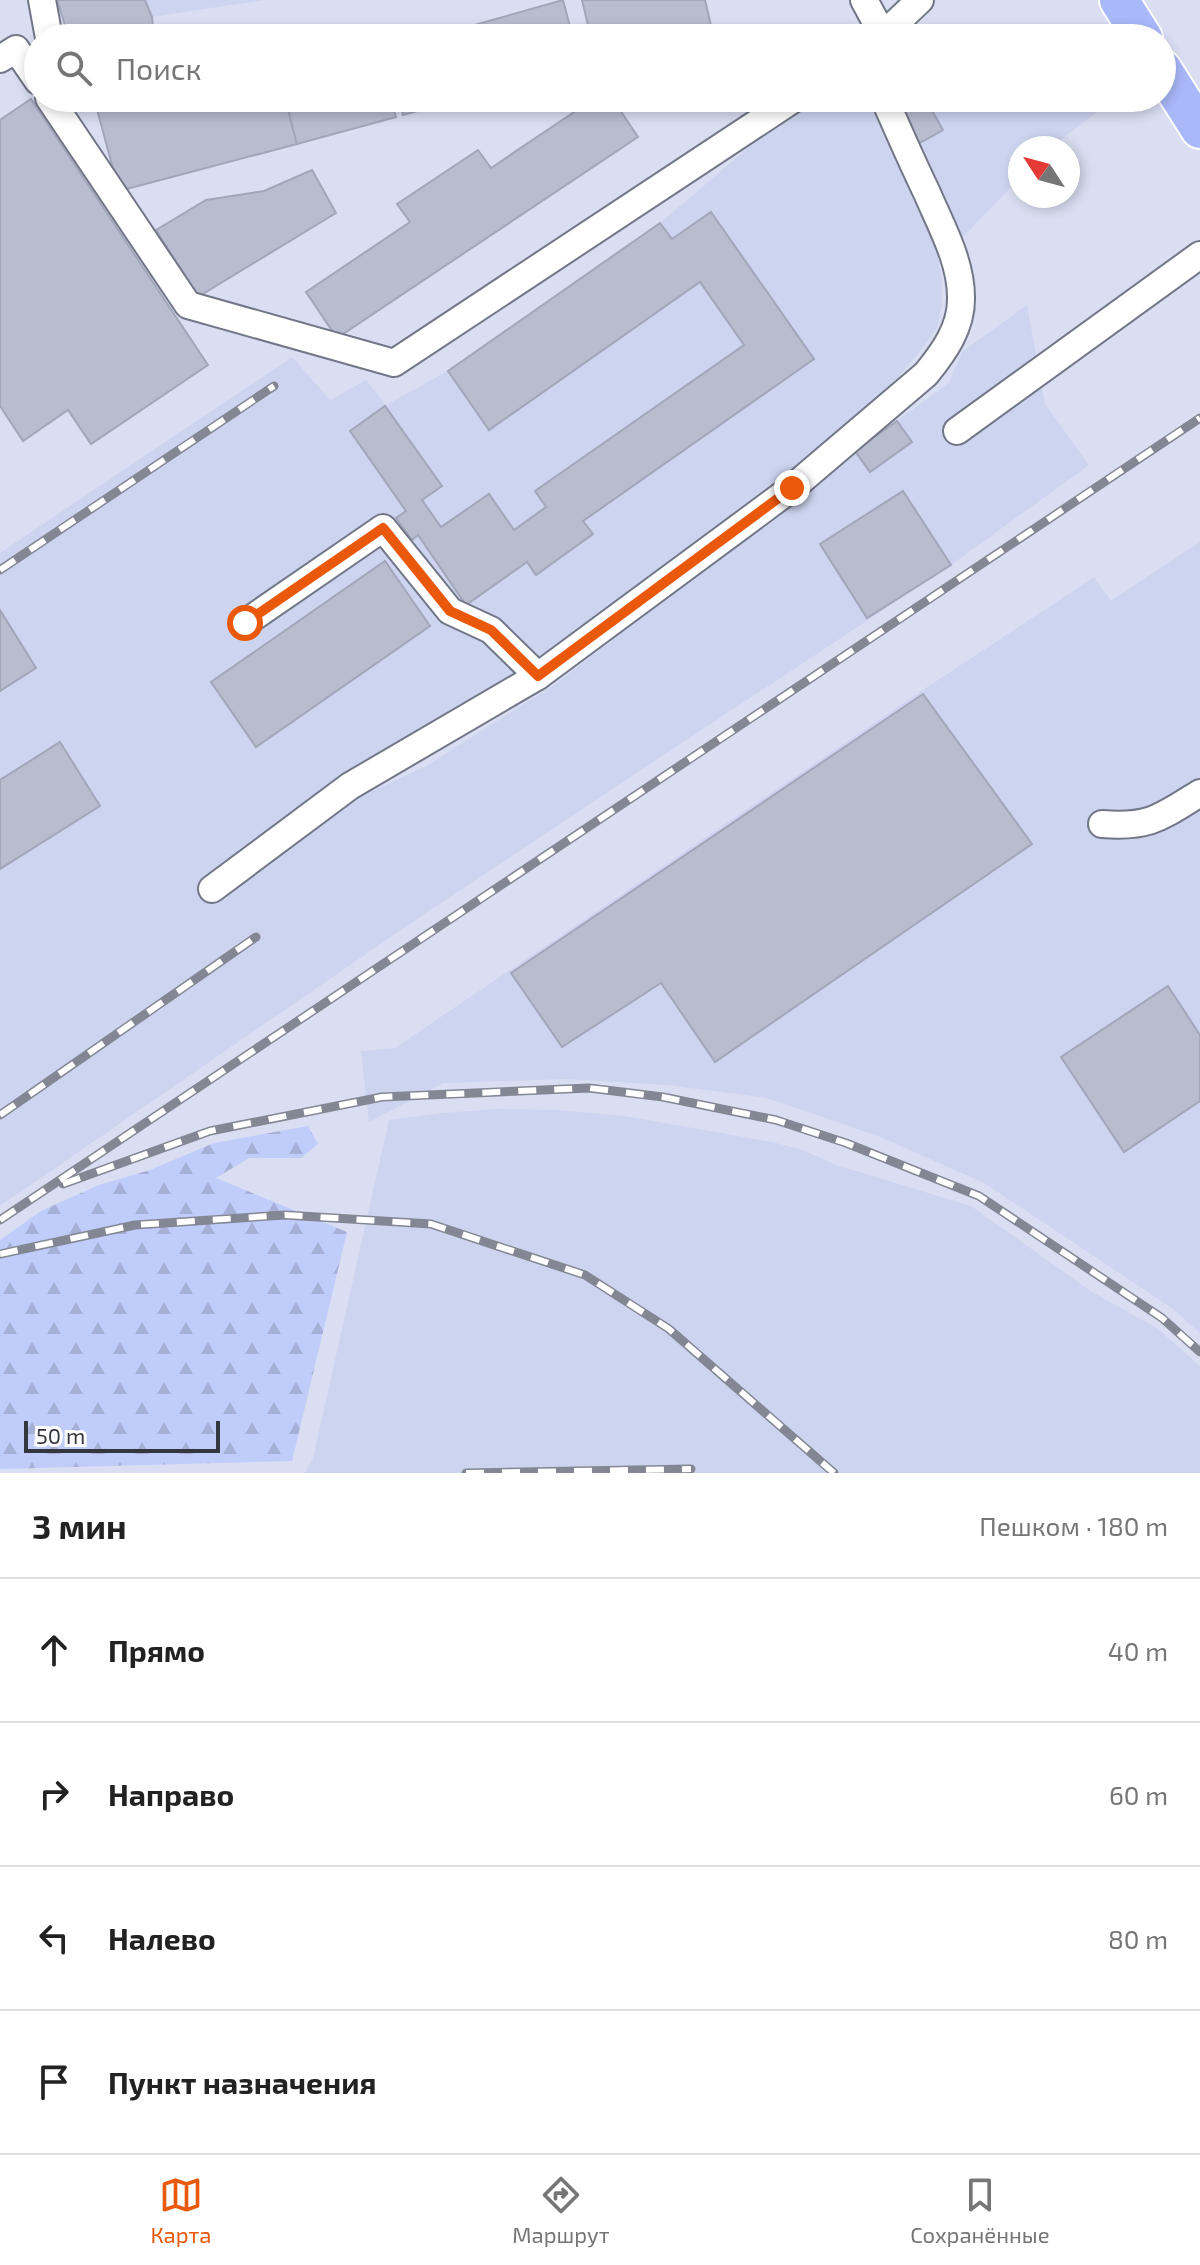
<!DOCTYPE html>
<html lang="ru">
<head>
<meta charset="utf-8">
<style>
	:root { --surface:#fff; --page:#f2f2f2; --text:#222; --muted:#767676; --line:#e0e0e0; --accent:#ea580c }
	body { margin:0; font-family:"Exo 2",sans-serif; background:var(--page); color:var(--text) }
	.compass { position:absolute; left:1008px; top:136px; width:72px; height:72px; border-radius:50%; background:var(--surface); box-shadow:0 4px 12px #0003; rotate:306deg }
	.scale { position:absolute; left:24px; bottom:20px; width:196px; box-sizing:border-box; padding-left:8px; border:4px solid #35373f; border-top:0; font-size:22px; line-height:28px; white-space:nowrap; color:#35373f; -webkit-text-stroke:6px #fff; paint-order:stroke }
	.stop { position:absolute; width:24px; height:24px; margin:-18px; border:6px solid #ea580c; border-radius:50%; background:#fff }
	.stop.end { background:#ea580c; border-color:#fff; box-shadow:0 2px 8px #0008 }
	.list { margin:0; padding:0; list-style:none }
	h2 { display:flex; justify-content:space-between; align-items:center; height:104px; margin:0; padding:0 32px; font-size:34px }
	h2 small { font-size:26px; font-weight:400; color:var(--muted) }
	.list li { display:grid; grid-template-columns:52px 1fr auto; gap:24px; align-items:center; box-sizing:border-box; height:144px; padding:0 32px; border-top:2px solid var(--line) }
	.list b { display:block; font-size:30px; white-space:nowrap }
	.list em { font-size:26px; font-style:normal; color:var(--muted) }
	.icon { flex:none; width:44px; height:44px; fill:none; stroke:currentColor; stroke-width:2; stroke-linecap:round; stroke-linejoin:round }
	.map { position:relative; flex:none; width:1200px; height:1473px; overflow:hidden }
	.search { position:absolute; background:var(--surface); box-shadow:0 4px 12px #0003; left:24px; right:24px; top:24px; height:88px; display:flex; align-items:center; gap:20px; box-sizing:border-box; padding:0 28px; border-radius:44px; color:var(--muted); font-size:30px }
	.sheet { height:680px; background:var(--surface) }
	nav { display:flex; justify-content:space-around; align-items:center; box-sizing:border-box; height:112px; border-top:2px solid var(--line); background:var(--surface); font-size:22px; color:var(--muted) }
	nav a { display:grid; justify-items:center; gap:4px }
	nav .on { color:var(--accent) }
	.map>svg:first-child { display:block }
</style>
</head>
<body>
<div class="map">
<svg width="1200" height="1473" viewBox="0 0 1200 1473">
	<defs>
		<pattern id="forest-firs" width="22" height="20" patternUnits="userSpaceOnUse" patternTransform="scale(2)"><rect width="22" height="20" fill="#c0ccfa"/><path d="M5 1l3.5 6h-7zM16 11l3.5 6h-7z" fill="#a6b0d7"/></pattern>
	</defs>
	<rect width="100%" height="100%" fill="#d9def2"/>
	<!-- built -->
	<g fill="#cdd4ef">
		<path d="M145 0H264L152 17Z"/>
		<path d="M827 98H862L870 103 937 253 942 282V305L937 328 919 353 874 405 497 693 344 774 358 798 426 766 554 685 786 507 855 451 949 383 962 352 1027 305 1045 404 1089 465 951 565 430 910 0 1206V553L292 357 330 400 366 380 386 405 448 371 660 223 774 126Z"/>
		<path d="M911 98H1089L1098 111 1050 148H1020V178L962 238 897 106Z"/>
		<path d="M1200 542V1333L1173 1309 984 1183 878 1136 767 1098 667 1085 567 1079 443 1083 369 1122 361 1051 395 1048 926 688 1094 577 1111 601Z"/>
		<path d="M497 1109 558 1110 624 1116 772 1142 803 1150 836 1165 971 1206 1089 1290 1158 1329 1200 1366V1473H305L313 1458 389 1120 443 1113Z"/>
	</g>
	<!-- forest -->
	<path fill="url(#forest-firs)" d="M308 1126 318 1144 301 1158H249L216 1178 347 1232 292 1461 0 1469V1240L41 1211 99 1185 150 1170 214 1143Z"/>
	<!-- building -->
	<g fill="#b7bccf" stroke="#a1a6b9" stroke-width="2">
		<path d="M57 0H145L152 17 154 38H69Z"/>
		<path d="M563 0 573 38H428Z"/>
		<path d="M582 0H705L713 34 697 38H591Z"/>
		<path d="M94 98H125L127 108 165 98H285L297 144 119 191Z"/>
		<path d="M285 98H390L396 117 297 144Z"/>
		<path d="M399 98H464L403 115Z"/>
		<path d="M595 98H612L638 137 337 338 306 292 410 222 397 204 478 150 491 168Z"/>
		<path d="M919 98H925L943 130 918 144 899 109Z"/>
		<path d="M31 99 208 365 91 444 68 410 23 441 0 406V120Z"/>
		<path d="M312 170 336 213 198 297 156 230 206 200 264 191Z"/>
		<path d="M711 212 814 359 583 521 593 534 536 575 527 562 466 605 418 535 412 540 396 518 406 511 350 431 385 406 442 486 422 500 441 527 489 494 514 530 546 507 535 491 744 345 700 282 489 430 448 371 660 223 672 239Z"/>
		<path d="M897 421 912 442 870 472 855 451Z"/>
		<path d="M903 491 951 565 867 618 820 544Z"/>
		<path d="M385 561 430 626 256 747 211 682Z"/>
		<path d="M0 610 36 668 0 691Z"/>
		<path d="M923 694 1032 844 715 1062 661 983 562 1047 511 973Z"/>
		<path d="M60 742 100 806 0 869V780Z"/>
		<path d="M1168 986 1200 1035V1101L1124 1152 1061 1057Z"/>
	</g>
	<g fill="none" stroke-linecap="round" stroke-linejoin="round">
		<!-- minor casing -->
		<g stroke="#727788" stroke-width="30">
			<g id="minor">
				<path d="M42 0 49 38"/>
				<path d="M864 0 883 35"/>
				<path d="M880 38 920 0"/>
				<path d="M0 59 16 49 38 81"/>
				<path d="M49 98 188 305 394 363 795 98"/>
				<path d="M957 431 1200 255"/>
				<path d="M245 623 383 528 450 611 491 630 538 676"/>
				<path d="M1102 824C1150 828 1161 817 1200 793"/>
				<path d="M212 889 350 786 538 676 792 488 926 374C944 352 962 327 961 297 961 261 941 226 927 193 912 162 898 130 884 98"/>
			</g>
		</g>
		<!-- highway casing -->
		<g stroke="#fff" stroke-width="42">
			<g id="highway">
				<path d="M1119 0 1143 38"/>
				<path d="M1162 69 1200 129"/>
			</g>
		</g>
		<!-- minor -->
		<use href="#minor" stroke="#fff" stroke-width="26"/>
		<!-- highway -->
		<use href="#highway" stroke="#a8b8f8" stroke-width="38"/>
		<!-- rail casing -->
		<g stroke="#838794" stroke-width="9">
			<g id="rail">
				<path d="M0 570 274 386"/>
				<path d="M0 1115 256 937"/>
				<path d="M63 1184 210 1131 382 1097 589 1088 663 1097 776 1120 846 1143 979 1196 1162 1318 1200 1352"/>
				<path d="M0 1220 1200 418"/>
				<path d="M0 1254 135 1225 285 1215 431 1224 585 1275 669 1329 834 1473"/>
				<path d="M466 1473 691 1469"/>
			</g>
		</g>
		<!-- rail -->
		<use href="#rail" stroke="#fff" stroke-width="6" stroke-dasharray="18" stroke-linecap="butt"/>
	</g>
	<g fill="none" stroke-linecap="round" stroke-linejoin="round">
		<!-- route -->
		<path stroke="#ea580c" stroke-width="10" d="M245 623 383 528 450 611 491 630 538 676 792 488"/>
	</g>
</svg>
<svg class="compass" viewBox="-18 -18 36 36"><path d="M0-13l5 13h-10z" fill="#e53935"/><path d="M0 13l5-13h-10z" fill="#767676"/></svg>
<div class="scale">50 m</div>
<div class="stop" style="left:245px;top:623px"></div>
<div class="stop end" style="left:792px;top:488px"></div>
<div class="search"><svg class="icon" aria-label="search" viewBox="0 0 24 24"><circle cx="10" cy="10" r="6"/><path d="M15 15l6 6"/></svg>Поиск</div>
</div>
<section class="sheet">
<h2>3 мин<small>Пешком · 180 m</small></h2>
<ul class="list">
<li><svg class="icon" aria-label="ahead" viewBox="0 0 24 24"><path d="M12 20V5M6 11l6-6 6 6"/></svg><div><b>Прямо</b></div><em>40 m</em></li>
<li><svg class="icon" aria-label="right" viewBox="0 0 24 24"><path d="M7 20v-9h11M14 6l5 5-5 5"/></svg><div><b>Направо</b></div><em>60 m</em></li>
<li><svg class="icon" aria-label="left" viewBox="0 0 24 24"><path d="M17 20v-9H6M10 6l-5 5 5 5"/></svg><div><b>Налево</b></div><em>80 m</em></li>
<li><svg class="icon" aria-label="arrive" viewBox="0 0 24 24"><path d="M6 21V4h12l-3 4 3 4H6"/></svg><div><b>Пункт назначения</b></div></li>
</ul>
</section>
<nav>
<a class="on"><svg class="icon" aria-label="map" viewBox="0 0 24 24"><path d="M3 6l6-2 6 2 6-2v14l-6 2-6-2-6 2zM9 4v14M15 6v14"/></svg>Карта</a>
<a><svg class="icon" aria-label="directions" viewBox="0 0 24 24"><path d="M12 3l9 9-9 9-9-9zM9 14v-3h6M13 9l2 2-2 2"/></svg>Маршрут</a>
<a><svg class="icon" aria-label="saved" viewBox="0 0 24 24"><path d="M7 4h10v16l-5-4-5 4z"/></svg>Сохранённые</a>
</nav>
</body>
</html>
